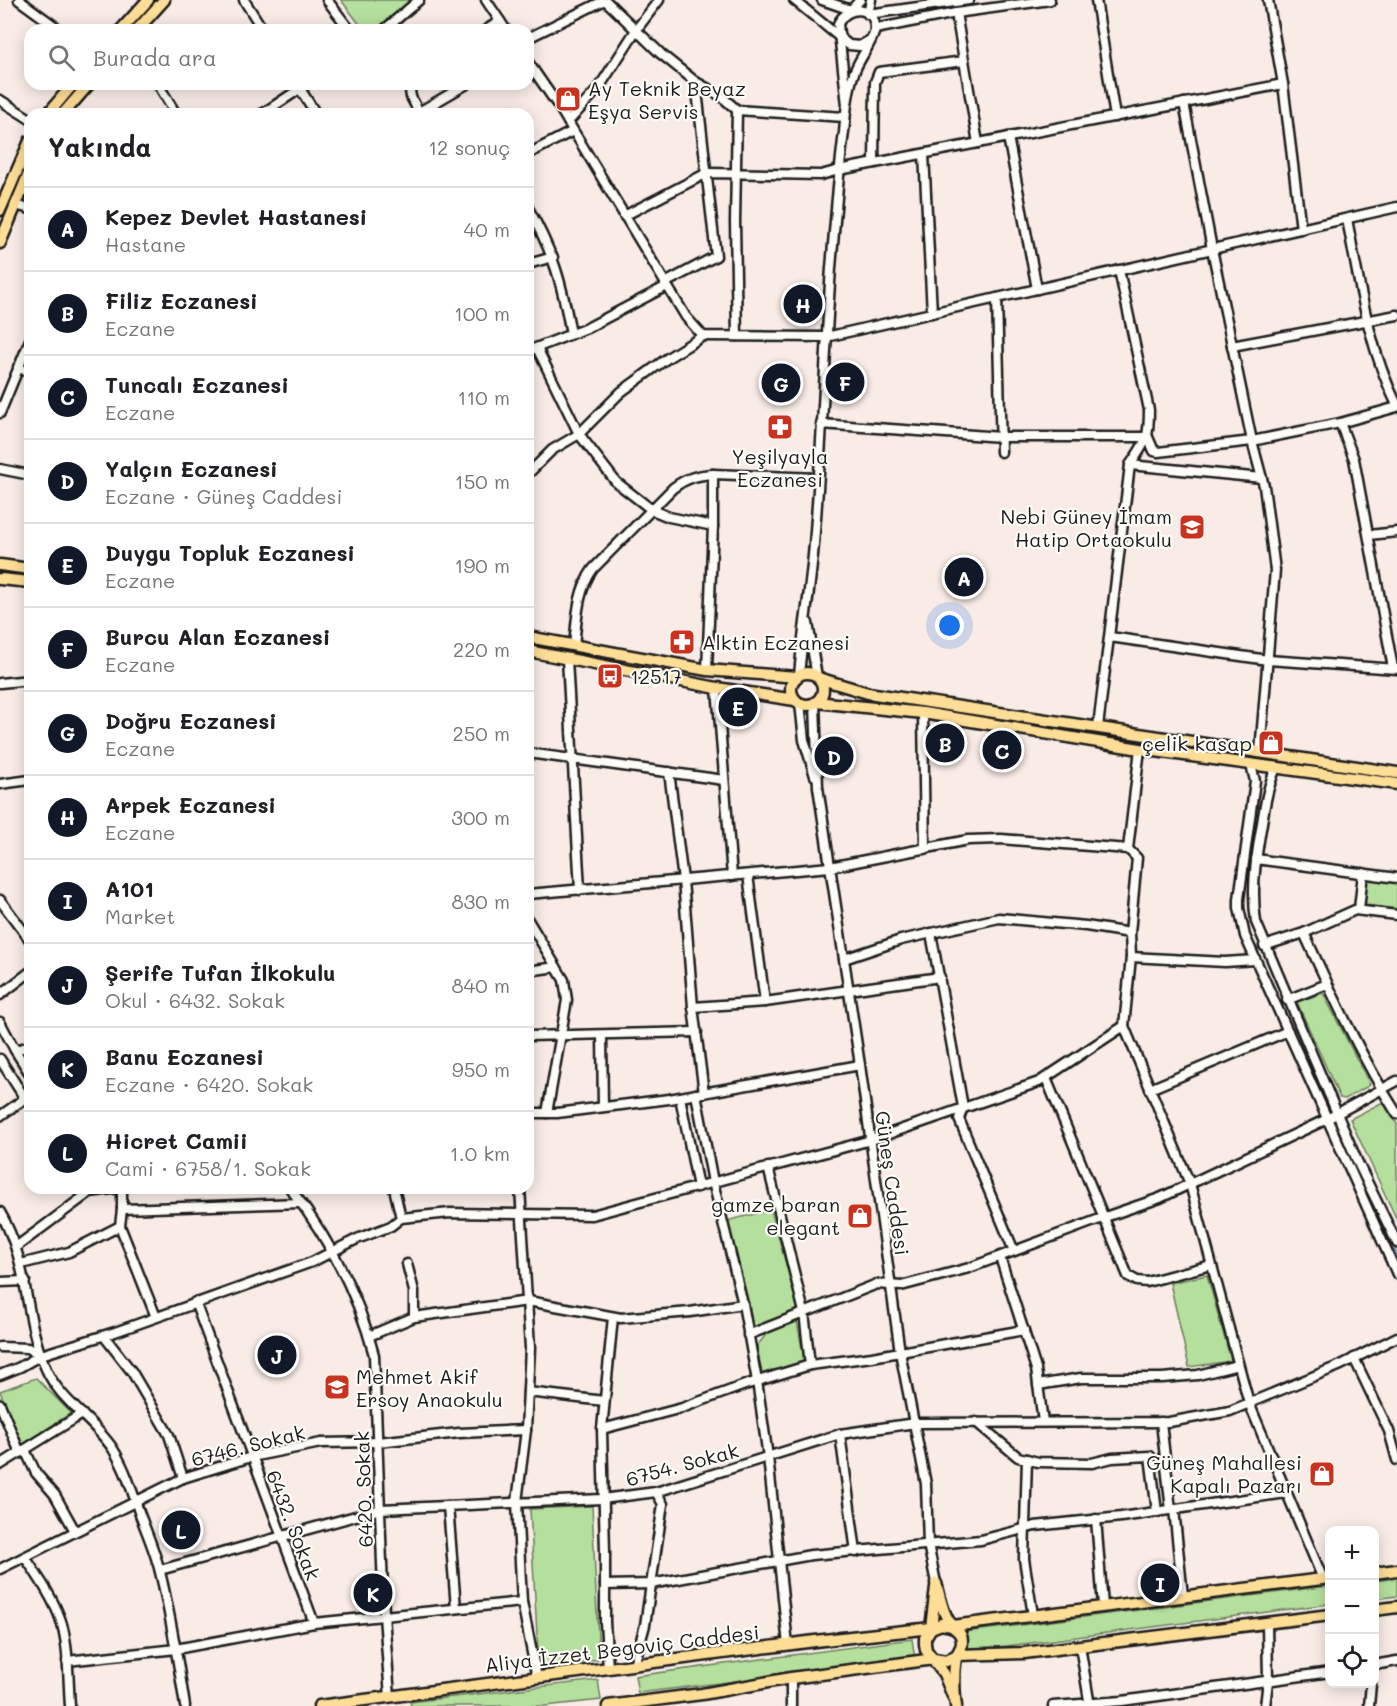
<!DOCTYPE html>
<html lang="tr">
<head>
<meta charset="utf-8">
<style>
	:root { --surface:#fff; --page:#f6f6f6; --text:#202124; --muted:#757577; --line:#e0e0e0; --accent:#111827 }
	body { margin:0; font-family:Mali,sans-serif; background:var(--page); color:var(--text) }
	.controls { position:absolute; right:18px; bottom:18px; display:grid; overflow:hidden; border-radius:12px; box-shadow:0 3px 15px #0003 }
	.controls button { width:54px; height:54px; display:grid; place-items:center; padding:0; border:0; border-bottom:2px solid var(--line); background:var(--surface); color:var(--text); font:30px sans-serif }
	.you { position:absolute; left:950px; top:626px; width:21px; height:21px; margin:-15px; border:4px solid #fff; border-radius:50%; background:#1a73e8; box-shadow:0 0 0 9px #1a73e833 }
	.badge { display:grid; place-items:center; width:39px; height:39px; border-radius:50%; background:var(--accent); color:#fff; font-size:20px; font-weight:700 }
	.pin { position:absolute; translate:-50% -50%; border:3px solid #fff; box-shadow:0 2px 6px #0006 }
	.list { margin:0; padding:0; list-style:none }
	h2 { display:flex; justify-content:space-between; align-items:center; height:78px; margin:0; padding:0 24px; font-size:26px }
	h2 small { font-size:20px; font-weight:400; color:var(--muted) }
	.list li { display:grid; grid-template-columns:39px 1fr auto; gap:18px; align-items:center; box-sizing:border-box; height:84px; padding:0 24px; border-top:2px solid var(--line) }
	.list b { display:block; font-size:22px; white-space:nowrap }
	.list p { margin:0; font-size:20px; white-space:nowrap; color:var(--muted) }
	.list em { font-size:20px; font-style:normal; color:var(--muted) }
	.icon { flex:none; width:33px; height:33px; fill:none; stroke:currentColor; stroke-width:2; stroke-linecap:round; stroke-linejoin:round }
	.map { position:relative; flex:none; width:1397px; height:1706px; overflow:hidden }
	.search { position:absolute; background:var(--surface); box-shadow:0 3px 15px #0003; left:24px; top:24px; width:510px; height:66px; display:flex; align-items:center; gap:15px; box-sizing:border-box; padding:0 21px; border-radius:18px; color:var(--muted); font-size:22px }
	.panel { position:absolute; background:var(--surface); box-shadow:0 3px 15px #0003; left:24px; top:108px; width:510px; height:1086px; border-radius:18px }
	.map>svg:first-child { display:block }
</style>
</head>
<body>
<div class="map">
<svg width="1397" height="1706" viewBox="0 0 1397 1706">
	<rect width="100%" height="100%" fill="#f9ece7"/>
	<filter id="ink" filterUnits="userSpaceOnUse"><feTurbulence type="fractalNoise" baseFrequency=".0167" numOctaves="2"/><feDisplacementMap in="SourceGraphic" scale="12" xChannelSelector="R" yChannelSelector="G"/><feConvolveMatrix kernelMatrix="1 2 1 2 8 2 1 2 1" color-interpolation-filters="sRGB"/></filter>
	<g filter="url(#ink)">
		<!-- green -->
		<g fill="#b5df9c" stroke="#687e5c" stroke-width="1.5">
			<path d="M341 0H416L379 30H364Z"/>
			<path d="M1368 879 1397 883V909L1366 905 1365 896Z"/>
			<path d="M1323 993 1370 1085 1345 1099 1340 1098 1297 1002Z"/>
			<path d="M1383 1102 1397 1124V1220L1350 1119Z"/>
			<path d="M771 1210 798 1307 797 1312 753 1327 749 1325 729 1226 730 1220Z"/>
			<path d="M1207 1275 1231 1361 1189 1367 1170 1283Z"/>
			<path d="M797 1321 804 1359 802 1362 762 1374 757 1346 772 1327Z"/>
			<path d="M36 1378 71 1413 21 1446 0 1391Z"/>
			<path d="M592 1506 599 1659 539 1670 530 1509Z"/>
			<path d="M1397 1578V1596L1375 1599V1581Z"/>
			<path d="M1329 1586V1604L968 1651 965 1632Z"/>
			<path d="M912 1639 915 1659 638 1693 635 1676Z"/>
			<path d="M598 1680 601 1700 545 1706H411L410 1702Z"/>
		</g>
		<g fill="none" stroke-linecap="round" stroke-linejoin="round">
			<!-- stream -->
			<g stroke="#67879f" stroke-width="2">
				<path d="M1339 1129 1343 1138"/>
				<path d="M1377 1211 1397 1255"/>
			</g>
			<!-- minor casing -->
			<g stroke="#1c1c1c" stroke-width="13">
				<g id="minor">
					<path d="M19 0 60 30"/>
					<path d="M244 0 263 30"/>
					<path d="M327 0 350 30"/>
					<path d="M486 0 506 30"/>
					<path d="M794 0 849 45 860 46 870 40"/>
					<path d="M822 0 851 10 860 0"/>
					<path d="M1096 0 1115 117"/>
					<path d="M1268 0 1283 84 1301 229"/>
					<path d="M956 13 978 143"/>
					<path d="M868 14 969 0"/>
					<path d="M868 14 871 0"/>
					<path d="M875 29 956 13 1050 0"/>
					<path d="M384 30 419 0"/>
					<path d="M486 30 500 21"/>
					<path d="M528 38 605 0 661 54 696 82 716 256 665 283"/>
					<path d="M528 62 559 107 686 317 703 336 826 337 1397 207"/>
					<path d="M696 82 721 96 737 110 735 222 737 336"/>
					<path d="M158 84 176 114"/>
					<path d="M297 84 316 114"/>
					<path d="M409 84 411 97 420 114"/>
					<path d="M0 100 30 119"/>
					<path d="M1184 103 1212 249 1252 441 1264 486 1275 570 1260 752"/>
					<path d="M737 110 845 117"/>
					<path d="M419 112 467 84"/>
					<path d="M262 114 307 84"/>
					<path d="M568 122 598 89 636 30 659 0"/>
					<path d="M1008 137 1037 289"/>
					<path d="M528 154 573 131"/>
					<path d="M924 154 932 313"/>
					<path d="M874 163 875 82 879 72 964 61"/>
					<path d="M15 205 30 209"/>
					<path d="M528 208C554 253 562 284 571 334"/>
					<path d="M624 216 707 173 821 175 839 170 1283 84"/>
					<path d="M1347 219C1359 281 1368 347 1397 405"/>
					<path d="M528 264 553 257"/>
					<path d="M997 298 1001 452"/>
					<path d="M1232 346 1397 315"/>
					<path d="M537 348 579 434 616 482 652 510 669 517 713 526"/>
					<path d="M528 351 587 328 667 286"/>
					<path d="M18 367 30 373"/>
					<path d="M0 413 30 340"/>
					<path d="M1340 423 1354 459 1393 668"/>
					<path d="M821 424 1001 437H1148L1154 451 1158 452 1252 441 1340 423 1397 407"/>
					<path d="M1130 465 1262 478"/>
					<path d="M0 469 30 475"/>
					<path d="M528 474 552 450 579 434 621 392 669 357 703 336"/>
					<path d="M1369 535 1397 532"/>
					<path d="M808 623 817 677"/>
					<path d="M1110 637 1268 660 1397 669"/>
					<path d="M574 646C577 619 577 591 593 569L673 488C686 478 697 475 713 474L818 478"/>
					<path d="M567 659 580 890"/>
					<path d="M707 670 713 526V474"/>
					<path d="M799 676C803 627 812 580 815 531 822 443 825 355 831 268 835 222 838 177 844 132 846 113 847 92 854 73 858 60 874 41 875 29 876 6 847 4 838 24L847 105"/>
					<path d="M0 683 30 680"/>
					<path d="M717 688 732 876"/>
					<path d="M800 703 804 740 815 776"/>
					<path d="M815 703 818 787 860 1065 900 1352 926 1484 928 1544 936 1583"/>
					<path d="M923 713 925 849"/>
					<path d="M1098 727 1130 465C1146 441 1149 440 1149 410L1119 270"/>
					<path d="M528 753 724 780"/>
					<path d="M1251 765 1255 781 1239 899V908L1245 936 1397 1274"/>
					<path d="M1276 768C1268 786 1265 804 1262 823 1256 857 1251 888 1256 922L1358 1163 1397 1243"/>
					<path d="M669 772 683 880 693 1007 704 1093"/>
					<path d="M0 784 30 780"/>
					<path d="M1256 859 1397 878"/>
					<path d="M748 875 765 1002"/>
					<path d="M528 894 830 867 968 840 1001 839 1128 849"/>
					<path d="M0 900 30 940"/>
					<path d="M1359 909 1363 873"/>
					<path d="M528 920 564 980 567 1000 547 1113"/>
					<path d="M931 933 963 1107 959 1119 1014 1251"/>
					<path d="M1304 933C1332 994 1361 1057 1397 1114"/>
					<path d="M1264 946 1304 933 1355 910 1397 915"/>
					<path d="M1131 957 1225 962 1255 960"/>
					<path d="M844 959 901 940 999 918 1086 926 1130 933"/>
					<path d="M528 971 556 967"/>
					<path d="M0 995 30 972"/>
					<path d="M1287 1000 1327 984"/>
					<path d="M693 1007 765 1002 940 977"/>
					<path d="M0 1022 15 1050 30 1046"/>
					<path d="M1124 1026 1131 957 1130 933 1137 858 1128 849 1140 749"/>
					<path d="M602 1035 603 1107"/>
					<path d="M528 1036 697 1032"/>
					<path d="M15 1050 30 1074"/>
					<path d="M0 1059 24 1097"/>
					<path d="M1046 1078 1128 1276 1137 1281 1147 1282 1211 1265"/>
					<path d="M1150 1089 1288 1031"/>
					<path d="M680 1097 698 1187"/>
					<path d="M528 1113H557L669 1099 860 1065"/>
					<path d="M0 1116 30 1095"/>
					<path d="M768 1167 804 1312 810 1365"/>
					<path d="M122 1188V1209L120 1226 156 1317"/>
					<path d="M290 1188C328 1237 358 1294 374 1355L384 1615 390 1697"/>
					<path d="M394 1188 401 1218"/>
					<path d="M520 1188 530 1348 526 1430 517 1502 522 1602 537 1678"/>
					<path d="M122 1209 301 1203"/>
					<path d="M0 1212C30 1264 23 1316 46 1369 60 1401 94 1420 113 1449 125 1468 132 1490 139 1512 146 1531 155 1551 160 1572 171 1616 178 1661 185 1706"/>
					<path d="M16 1247 90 1192 120 1188"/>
					<path d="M1000 1257 1036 1369 1043 1422"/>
					<path d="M21 1264 69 1252 120 1226"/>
					<path d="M407 1264 414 1291V1317"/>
					<path d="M0 1282 25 1281"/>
					<path d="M195 1302 314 1623"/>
					<path d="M743 1304 757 1381 768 1457 788 1645"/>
					<path d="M748 1335 877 1284 901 1286 969 1268 1105 1217 1160 1198 1327 1119 1397 1081"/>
					<path d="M104 1336 132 1372 169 1435 183 1478"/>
					<path d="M369 1336 414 1317 528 1301 621 1318 690 1312 743 1304 713 1182 696 1094"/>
					<path d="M0 1347 28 1348 41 1355"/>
					<path d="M1354 1358 1389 1431 1397 1460"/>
					<path d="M0 1375 20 1367 41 1355 115 1332 312 1262 357 1239 391 1226 401 1218 450 1213 592 1215 871 1140 1039 1082 1124 1026 1190 1184 1249 1403 1323 1579"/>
					<path d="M1038 1385 1081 1378H1162L1198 1375 1238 1365"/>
					<path d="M528 1392 604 1401"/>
					<path d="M0 1404 20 1453"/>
					<path d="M976 1422 1018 1457 1038 1462 1092 1463 1112 1458 1150 1456 1157 1512"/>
					<path d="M1161 1422 1171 1510"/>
					<path d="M602 1429 682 1408 745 1385 810 1365 872 1357 1024 1330"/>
					<path d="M840 1434 856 1552"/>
					<path d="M25 1450 36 1473 55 1495 75 1531"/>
					<path d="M1027 1459 1024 1559 1033 1615"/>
					<path d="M0 1465 82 1414"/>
					<path d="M448 1506 456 1608"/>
					<path d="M1174 1509 1183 1596"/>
					<path d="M1096 1519 1103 1606"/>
					<path d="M25 1557C38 1577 52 1596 60 1618 69 1643 68 1679 70 1706"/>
					<path d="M0 1569 183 1478 251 1457 321 1443 378 1442 459 1433 526 1430"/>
					<path d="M160 1570 381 1509 602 1499 656 1492 840 1434 915 1423 1169 1422 1230 1411 1341 1365 1397 1337"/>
					<path d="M605 1585 651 1584 811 1555 981 1540 1035 1526 1121 1517 1286 1493"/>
					<path d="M1080 1646 1090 1706"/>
					<path d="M67 1661 176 1649 314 1623 522 1602"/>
					<path d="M634 1665 645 1625 663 1504 656 1492"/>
					<path d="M1374 1665 1397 1661"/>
					<path d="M608 1668 605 1622V1552L602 1429 613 1317"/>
					<path d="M791 1678V1706"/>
					<path d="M1053 1706 1122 1701 1330 1672"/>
					<path d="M1265 1706 1268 1681 1267 1623"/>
					<path d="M1369 1706 1371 1684"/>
				</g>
			</g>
			<!-- major casing -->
			<g stroke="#1c1c1c" stroke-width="15">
				<g id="major">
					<path d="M121 30 148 0"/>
					<path d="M137 30 164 0"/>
					<path d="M48 114 73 84"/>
					<path d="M63 114 89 84"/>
					<path d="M0 210 30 141"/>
					<path d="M0 243 30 171"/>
					<path d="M0 565 30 569"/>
					<path d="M0 579 30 582"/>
					<path d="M528 637 707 670 797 677"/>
					<path d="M528 651 717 688 795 700"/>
					<circle cx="807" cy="689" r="16"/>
					<path d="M818 678 868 693 1397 773"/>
					<path d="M816 702 923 713 1140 749 1397 784"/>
					<path d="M1374 1573 1397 1570"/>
					<path d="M936 1583C940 1597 943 1616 953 1627 958 1631 962 1634 962 1642 962 1648 959 1650 957 1655 953 1667 954 1693 956 1706"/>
					<path d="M936 1587 931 1628 925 1638V1644L926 1650 944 1674 953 1696"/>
					<path d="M1374 1610 1397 1607"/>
					<path d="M957 1655 1024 1653 1330 1615"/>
					<path d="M319 1706 815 1641 931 1628 941 1624 952 1626 1330 1578"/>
					<path d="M608 1706 702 1694 791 1678 934 1659 946 1661 957 1655"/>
				</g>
			</g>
			<!-- minor -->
			<use href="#minor" stroke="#fdfcf7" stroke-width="8"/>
			<!-- major -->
			<use href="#major" stroke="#fedd96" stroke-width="10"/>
		</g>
	</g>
	<!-- icons -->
	<defs>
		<g id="shop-square" transform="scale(1.35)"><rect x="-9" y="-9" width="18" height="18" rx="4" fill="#c8321e" stroke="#fdfcf7"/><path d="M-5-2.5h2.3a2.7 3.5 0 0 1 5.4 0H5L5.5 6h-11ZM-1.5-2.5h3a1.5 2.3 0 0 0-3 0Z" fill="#fff"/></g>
		<g id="pharmacy-square" transform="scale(1.35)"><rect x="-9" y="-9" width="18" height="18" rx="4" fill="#c8321e" stroke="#fdfcf7"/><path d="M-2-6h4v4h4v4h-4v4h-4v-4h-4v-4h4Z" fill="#fff"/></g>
		<g id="school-square" transform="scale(1.35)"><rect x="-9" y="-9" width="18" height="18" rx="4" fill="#c8321e" stroke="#fdfcf7"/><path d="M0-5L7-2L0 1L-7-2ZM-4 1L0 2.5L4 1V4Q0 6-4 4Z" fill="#fff"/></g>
		<g id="bus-square" transform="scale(1.35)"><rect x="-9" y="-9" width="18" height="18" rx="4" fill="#c8321e" stroke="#fdfcf7"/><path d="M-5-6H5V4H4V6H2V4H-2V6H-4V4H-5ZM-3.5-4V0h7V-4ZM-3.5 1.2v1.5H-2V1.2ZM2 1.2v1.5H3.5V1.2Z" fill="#fff"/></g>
	</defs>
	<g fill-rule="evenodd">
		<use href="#shop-square" x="568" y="99"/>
		<use href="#pharmacy-square" x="780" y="427"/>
		<use href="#school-square" x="1192" y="527"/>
		<use href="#pharmacy-square" x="682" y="642"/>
		<use href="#bus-square" x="610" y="676"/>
		<use href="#shop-square" x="1271" y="743"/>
		<use href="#shop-square" x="860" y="1216"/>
		<use href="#school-square" x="337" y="1387"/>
		<use href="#shop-square" x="1322" y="1474"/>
	</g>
	<g text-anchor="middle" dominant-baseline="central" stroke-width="4.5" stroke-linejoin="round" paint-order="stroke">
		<!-- poi labels -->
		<g font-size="20" fill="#1c1c1c" stroke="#fdfcf7" text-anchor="start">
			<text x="588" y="88">Ay Teknik Beyaz<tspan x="588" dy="23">Eşya Servis</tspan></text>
			<text x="780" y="456" text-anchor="middle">Yeşilyayla<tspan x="780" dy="23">Eczanesi</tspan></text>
			<text x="1172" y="516" text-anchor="end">Nebi Güney İmam<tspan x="1172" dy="23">Hatip Ortaokulu</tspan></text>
			<text x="702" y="642">Alktin Eczanesi</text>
			<text x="630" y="676">12517</text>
			<text x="1252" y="743" text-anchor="end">çelik kasap</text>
			<text x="840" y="1204" text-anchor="end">gamze baran<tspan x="840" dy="23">elegant</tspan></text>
			<text x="356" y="1376">Mehmet Akif<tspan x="356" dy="23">Ersoy Anaokulu</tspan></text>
			<text x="1302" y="1462" text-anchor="end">Güneş Mahallesi<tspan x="1302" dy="23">Kapalı Pazarı</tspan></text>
		</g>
		<!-- street labels -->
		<g font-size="20" fill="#1c1c1c" stroke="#fdfcf7">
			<text transform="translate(893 1183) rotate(82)">Güneş Caddesi</text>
			<text transform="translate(248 1445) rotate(-14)">6746. Sokak</text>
			<text transform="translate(682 1464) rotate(-15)">6754. Sokak</text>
			<text transform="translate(363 1489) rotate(-92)">6420. Sokak</text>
			<text transform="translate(294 1525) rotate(69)">6432. Sokak</text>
			<text transform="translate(622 1648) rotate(-7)">Aliya İzzet Begoviç Caddesi</text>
		</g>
	</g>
</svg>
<div class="controls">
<button>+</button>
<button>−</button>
<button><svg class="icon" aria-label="locate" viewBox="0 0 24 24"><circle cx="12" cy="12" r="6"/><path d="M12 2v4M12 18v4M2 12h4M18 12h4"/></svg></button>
</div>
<div class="you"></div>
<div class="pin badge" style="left:964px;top:577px">A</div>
<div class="pin badge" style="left:945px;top:743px">B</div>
<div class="pin badge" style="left:1002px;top:750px">C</div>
<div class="pin badge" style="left:834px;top:756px">D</div>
<div class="pin badge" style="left:738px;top:707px">E</div>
<div class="pin badge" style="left:845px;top:382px">F</div>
<div class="pin badge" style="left:781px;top:383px">G</div>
<div class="pin badge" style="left:803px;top:304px">H</div>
<div class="pin badge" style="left:1160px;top:1583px">I</div>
<div class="pin badge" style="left:277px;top:1355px">J</div>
<div class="pin badge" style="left:373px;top:1593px">K</div>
<div class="pin badge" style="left:181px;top:1530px">L</div>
<div class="search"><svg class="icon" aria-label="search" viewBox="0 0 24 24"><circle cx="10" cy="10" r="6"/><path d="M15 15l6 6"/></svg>Burada ara</div>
<section class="panel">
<h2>Yakında<small>12 sonuç</small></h2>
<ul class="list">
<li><span class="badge">A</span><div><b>Kepez Devlet Hastanesi</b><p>Hastane</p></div><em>40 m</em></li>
<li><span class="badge">B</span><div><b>Filiz Eczanesi</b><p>Eczane</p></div><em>100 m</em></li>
<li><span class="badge">C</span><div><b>Tuncalı Eczanesi</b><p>Eczane</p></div><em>110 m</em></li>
<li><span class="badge">D</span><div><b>Yalçın Eczanesi</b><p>Eczane · Güneş Caddesi</p></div><em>150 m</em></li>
<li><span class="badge">E</span><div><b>Duygu Topluk Eczanesi</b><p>Eczane</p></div><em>190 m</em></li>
<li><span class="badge">F</span><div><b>Burcu Alan Eczanesi</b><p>Eczane</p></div><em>220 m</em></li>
<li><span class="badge">G</span><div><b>Doğru Eczanesi</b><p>Eczane</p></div><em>250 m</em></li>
<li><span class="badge">H</span><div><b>Arpek Eczanesi</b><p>Eczane</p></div><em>300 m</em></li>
<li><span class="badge">I</span><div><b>A101</b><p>Market</p></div><em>830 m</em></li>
<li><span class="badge">J</span><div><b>Şerife Tufan İlkokulu</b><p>Okul · 6432. Sokak</p></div><em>840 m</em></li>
<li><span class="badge">K</span><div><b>Banu Eczanesi</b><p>Eczane · 6420. Sokak</p></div><em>950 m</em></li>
<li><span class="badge">L</span><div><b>Hicret Camii</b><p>Cami · 6758/1. Sokak</p></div><em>1.0 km</em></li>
</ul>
</section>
</div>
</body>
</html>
